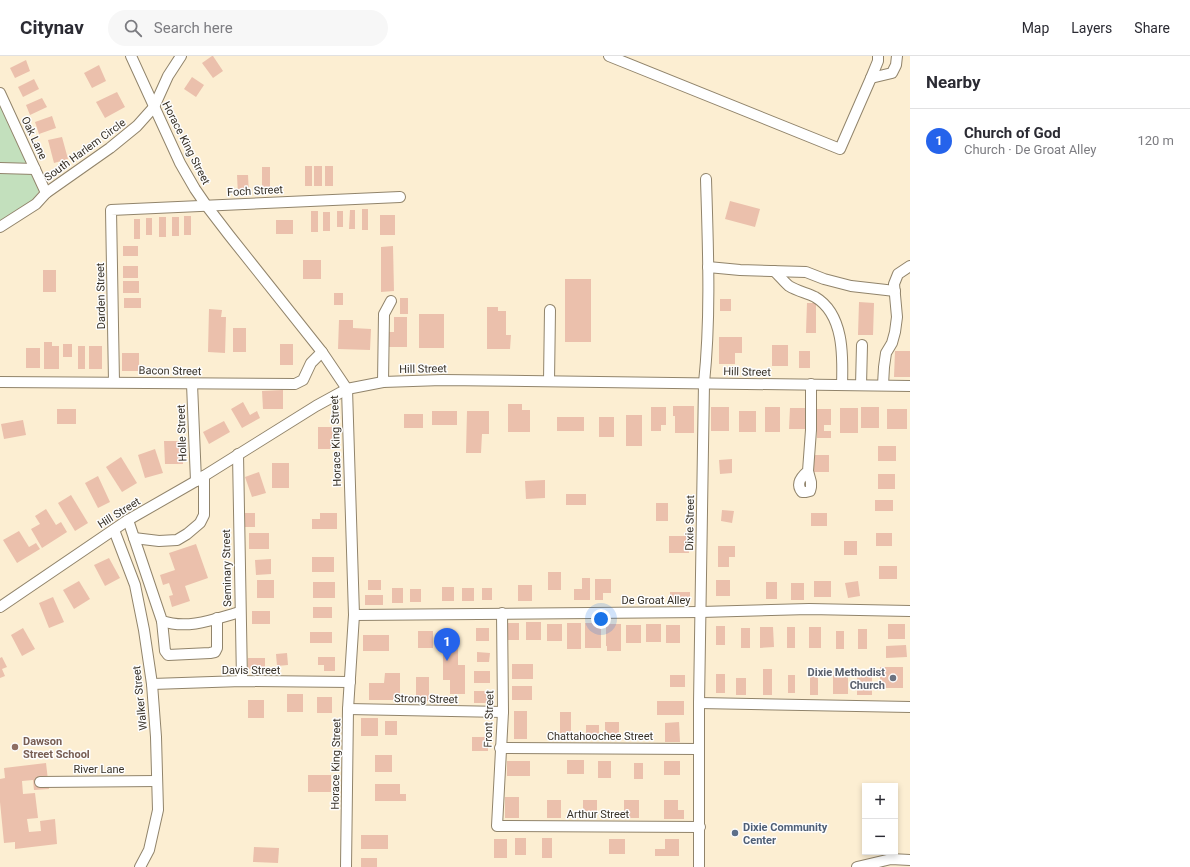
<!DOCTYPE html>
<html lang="en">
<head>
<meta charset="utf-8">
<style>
	:root { --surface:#fff; --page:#f7f7f7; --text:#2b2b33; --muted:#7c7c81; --line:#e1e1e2; --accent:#2563eb }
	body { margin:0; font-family:Roboto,sans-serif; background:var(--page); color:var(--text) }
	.controls { position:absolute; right:12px; bottom:12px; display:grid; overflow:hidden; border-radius:0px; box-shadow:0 2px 6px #0003 }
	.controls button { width:36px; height:36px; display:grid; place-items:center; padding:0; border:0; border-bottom:1px solid var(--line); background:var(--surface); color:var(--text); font:20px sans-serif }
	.you { position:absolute; left:601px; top:563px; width:14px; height:14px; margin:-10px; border:3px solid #fff; border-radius:50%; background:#1a73e8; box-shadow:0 0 0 6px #1a73e833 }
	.badge { display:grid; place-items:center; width:26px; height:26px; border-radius:50%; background:var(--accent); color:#fff; font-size:13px; font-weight:700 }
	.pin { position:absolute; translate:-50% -33px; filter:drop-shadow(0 1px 2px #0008) }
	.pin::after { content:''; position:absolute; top:21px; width:14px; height:12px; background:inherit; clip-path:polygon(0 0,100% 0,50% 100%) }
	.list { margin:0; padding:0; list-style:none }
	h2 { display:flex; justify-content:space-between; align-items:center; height:52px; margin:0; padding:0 16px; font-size:17px }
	h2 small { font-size:13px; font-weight:400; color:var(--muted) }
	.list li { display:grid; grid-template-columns:26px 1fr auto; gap:12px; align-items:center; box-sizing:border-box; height:64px; padding:0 16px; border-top:1px solid var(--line) }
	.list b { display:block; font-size:15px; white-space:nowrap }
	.list p { margin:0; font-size:13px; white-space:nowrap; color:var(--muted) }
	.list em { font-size:13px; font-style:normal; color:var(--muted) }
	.icon { flex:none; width:22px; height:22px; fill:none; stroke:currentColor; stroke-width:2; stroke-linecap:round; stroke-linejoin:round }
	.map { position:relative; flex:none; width:910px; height:811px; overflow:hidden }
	header { display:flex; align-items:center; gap:24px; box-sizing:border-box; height:56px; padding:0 20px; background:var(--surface); border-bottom:1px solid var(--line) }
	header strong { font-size:19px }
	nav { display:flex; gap:22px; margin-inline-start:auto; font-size:14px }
	.search { width:280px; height:36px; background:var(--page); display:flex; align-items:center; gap:10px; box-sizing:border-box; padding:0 14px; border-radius:22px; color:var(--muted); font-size:15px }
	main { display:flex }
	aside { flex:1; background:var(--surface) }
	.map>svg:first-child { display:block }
</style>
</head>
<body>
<header>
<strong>Citynav</strong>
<div class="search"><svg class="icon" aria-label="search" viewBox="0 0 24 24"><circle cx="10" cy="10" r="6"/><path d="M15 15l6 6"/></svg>Search here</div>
<nav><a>Map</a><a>Layers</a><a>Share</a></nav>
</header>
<main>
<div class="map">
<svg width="910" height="811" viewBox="0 0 910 811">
	<rect width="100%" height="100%" fill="#fceed2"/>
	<!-- green -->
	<path fill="#c3e0bd" d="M0 50 39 135 34 144 0 165Z"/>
	<!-- building -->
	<g fill="#ebc0ac">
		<path d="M212 0H213L223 15 213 22 202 7Z"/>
		<path d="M26 4 30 15 15 22 10 12Z"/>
		<path d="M99 9 106 25 92 32 84 17Z"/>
		<path d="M192 21 204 29 196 41 184 33Z"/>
		<path d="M34 23 39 33 23 41 18 31Z"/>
		<path d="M117 36 125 51 105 62 96 46Z"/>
		<path d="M42 42 47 51 30 59 26 49Z"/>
		<path d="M52 60 56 72 39 78 35 66Z"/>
		<path d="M62 81 68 103 54 107 48 84Z"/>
		<rect x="305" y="110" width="7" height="20"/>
		<rect x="314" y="110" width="8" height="20"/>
		<rect x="325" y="110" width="8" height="20"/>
		<rect x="262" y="111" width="8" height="21"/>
		<path d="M237 119H248L249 139H238Z"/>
		<path d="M730 145 760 153 755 171 725 163Z"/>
		<rect x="362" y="153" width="6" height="21"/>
		<path d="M350 154H355V173H349Z"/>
		<rect x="311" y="155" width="7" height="21"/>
		<rect x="337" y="155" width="6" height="16"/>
		<rect x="323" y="156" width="7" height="19"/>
		<rect x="380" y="159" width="15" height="20"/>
		<rect x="184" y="160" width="7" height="19"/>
		<rect x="159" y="161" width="7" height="20"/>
		<rect x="172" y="161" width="7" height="19"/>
		<rect x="146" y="162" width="6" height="17"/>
		<rect x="134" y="163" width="6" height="20"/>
		<rect x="276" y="164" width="17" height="14"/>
		<rect x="123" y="190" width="15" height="10"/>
		<path d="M393 190 394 235 381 236V191Z"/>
		<rect x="303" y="204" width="18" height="19"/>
		<rect x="123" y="210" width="15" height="12"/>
		<rect x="43" y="214" width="13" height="22"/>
		<rect x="565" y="223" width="26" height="63"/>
		<rect x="123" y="225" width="16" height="12"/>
		<rect x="334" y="237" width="9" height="12"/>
		<rect x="124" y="242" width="17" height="10"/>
		<rect x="400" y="242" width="8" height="16"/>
		<rect x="720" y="243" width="11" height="12"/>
		<path d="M859 246 874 247 873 279H858Z"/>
		<path d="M807 247H816V277H806Z"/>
		<path d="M487 251H498V255H506V279H511L510 293H487Z"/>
		<path d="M209 253 222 254 221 261H226L225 297 208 296Z"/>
		<rect x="419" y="258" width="25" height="34"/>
		<path d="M394 261H407V291H387V276H394Z"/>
		<path d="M339 264H353V272L371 273 370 294 338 293Z"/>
		<rect x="233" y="272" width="13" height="24"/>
		<path d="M719 281H742V297H735V308H719Z"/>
		<path d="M44 286H52V290H59V313H44Z"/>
		<rect x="63" y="288" width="9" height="13"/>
		<rect x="280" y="288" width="13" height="21"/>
		<rect x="772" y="289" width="16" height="21"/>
		<rect x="78" y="290" width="7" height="23"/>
		<rect x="89" y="290" width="13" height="23"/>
		<rect x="26" y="292" width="14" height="20"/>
		<rect x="799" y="295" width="11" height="17"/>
		<path d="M895 295H910V321H894Z"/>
		<rect x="122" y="297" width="17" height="18"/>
		<path d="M283 334V353H263L262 335Z"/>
		<path d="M243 346 250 359 257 355 260 362 242 372 231 353Z"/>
		<path d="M508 348H522V354H530V376H508Z"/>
		<path d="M673 350H694V377H675V360H673Z"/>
		<path d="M651 351H666V369H661V375H651Z"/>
		<rect x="711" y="351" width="18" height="24"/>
		<rect x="765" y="351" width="15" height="25"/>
		<rect x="861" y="351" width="18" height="21"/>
		<path d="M790 352H807L806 373H789Z"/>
		<rect x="840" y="352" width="18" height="25"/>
		<rect x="57" y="353" width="19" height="15"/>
		<path d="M813 353H831V369H824V375H831V382H817V376H813Z"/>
		<rect x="887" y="353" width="20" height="20"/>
		<rect x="432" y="355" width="25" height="14"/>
		<path d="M467 355H489V378H482L481 397H466Z"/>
		<rect x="739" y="355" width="17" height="21"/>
		<rect x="404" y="358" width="19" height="14"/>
		<rect x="626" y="359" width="16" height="31"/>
		<rect x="557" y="361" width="27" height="14"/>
		<rect x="599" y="361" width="15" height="20"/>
		<path d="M23 364 26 379 4 383 1 368Z"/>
		<path d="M224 365 230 376 209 388 203 376Z"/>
		<rect x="318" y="371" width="16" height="22"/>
		<path d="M164 385H181L183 408H165Z"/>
		<rect x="878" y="390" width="18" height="15"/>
		<path d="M155 393 163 417 145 422 138 399Z"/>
		<rect x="811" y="399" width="18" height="17"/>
		<path d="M121 401 137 427 122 436 106 411Z"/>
		<path d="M732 403V417L720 418 719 404Z"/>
		<rect x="272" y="407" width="17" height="25"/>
		<path d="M259 416 266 437 252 441 245 421Z"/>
		<rect x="878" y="418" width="17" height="15"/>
		<path d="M98 420 110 446 98 452 85 427Z"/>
		<path d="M545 424V442L526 443 525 425Z"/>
		<rect x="566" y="438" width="20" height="11"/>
		<path d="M71 439 88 467 75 475 58 447Z"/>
		<rect x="875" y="444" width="18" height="11"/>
		<rect x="656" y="447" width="12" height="18"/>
		<path d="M46 453 56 469 61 466 67 476 42 492 31 473 40 468 35 460Z"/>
		<path d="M722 454 734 455 732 467 721 465Z"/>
		<rect x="245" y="457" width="10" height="14"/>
		<path d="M320 457H337V473H312V463H320Z"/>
		<rect x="811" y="457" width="16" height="13"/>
		<path d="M19 475 29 491 36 487 40 493 17 507 3 484Z"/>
		<rect x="249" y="477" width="20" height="16"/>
		<rect x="876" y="477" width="16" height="13"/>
		<rect x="669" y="480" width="20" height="17"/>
		<rect x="844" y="485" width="13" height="14"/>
		<path d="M196 488 208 522 185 530 190 545 172 551 169 540 173 539 169 527 163 529 160 519 175 514 169 497Z"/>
		<path d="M718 490H735V501H729V511H718Z"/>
		<rect x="312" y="501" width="22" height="15"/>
		<path d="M109 502 120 522 105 530 94 509Z"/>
		<path d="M271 503V518L256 519 255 504Z"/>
		<rect x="879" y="510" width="18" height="13"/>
		<rect x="548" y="516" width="13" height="18"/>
		<path d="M582 522H590V544H574V533H582Z"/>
		<path d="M595 523H611V537H603V544H595Z"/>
		<rect x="257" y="524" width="17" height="18"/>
		<rect x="368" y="524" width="13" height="10"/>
		<rect x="716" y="524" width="14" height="16"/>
		<path d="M79 525 90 543 74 553 63 534Z"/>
		<rect x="814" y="525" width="17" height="16"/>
		<path d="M858 525 860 540 848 542 845 527Z"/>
		<rect x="313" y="526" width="22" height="16"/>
		<rect x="766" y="526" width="11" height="17"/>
		<rect x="791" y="527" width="13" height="17"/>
		<rect x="518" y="529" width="14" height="16"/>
		<rect x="442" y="531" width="12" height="14"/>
		<rect x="392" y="532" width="11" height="15"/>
		<rect x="462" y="532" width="12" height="13"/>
		<rect x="482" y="532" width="10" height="12"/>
		<rect x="410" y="533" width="11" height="13"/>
		<rect x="670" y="536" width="20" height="11"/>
		<rect x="365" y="539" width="18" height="10"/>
		<path d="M53 541 64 566 49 572 39 547Z"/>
		<rect x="313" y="551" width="19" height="11"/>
		<rect x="252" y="555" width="18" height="13"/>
		<rect x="526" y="566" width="15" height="18"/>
		<rect x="505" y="567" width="14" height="17"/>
		<rect x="567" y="567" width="14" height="26"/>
		<rect x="585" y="567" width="16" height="25"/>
		<rect x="547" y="568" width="15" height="17"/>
		<path d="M606 568H621V595H607V590H606Z"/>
		<rect x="646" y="568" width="15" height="18"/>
		<rect x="888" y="568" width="17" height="15"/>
		<rect x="626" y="569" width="15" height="18"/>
		<rect x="666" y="569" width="14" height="18"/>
		<rect x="716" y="570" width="9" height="19"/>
		<path d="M760 571H773L774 591 760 592Z"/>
		<rect x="787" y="571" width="8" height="21"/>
		<rect x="809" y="571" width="12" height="21"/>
		<path d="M23 572 35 593 22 600 11 579Z"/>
		<rect x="476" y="572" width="13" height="13"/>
		<rect x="741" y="572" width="9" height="20"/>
		<rect x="858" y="573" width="9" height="20"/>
		<rect x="418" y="575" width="15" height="17"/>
		<rect x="836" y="575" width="8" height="18"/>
		<rect x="310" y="576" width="22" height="11"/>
		<rect x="363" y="579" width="26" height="16"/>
		<path d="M443 583H458V609H465V638H450V624H443Z"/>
		<path d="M906 589 907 601 886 602V590Z"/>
		<path d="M477 596 490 597 489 606H477Z"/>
		<path d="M287 597 288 609 277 610 276 598Z"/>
		<path d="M2 601 7 611 2 613 5 620 0 622V602Z"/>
		<path d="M318 601H335V615H324V609H318Z"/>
		<rect x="248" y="602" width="17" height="11"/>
		<rect x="512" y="608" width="21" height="15"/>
		<rect x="880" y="611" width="23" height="21"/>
		<rect x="763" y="613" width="9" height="26"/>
		<rect x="474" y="615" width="16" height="12"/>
		<path d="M385 617H400V644H369V627H384Z"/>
		<rect x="716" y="618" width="9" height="19"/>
		<rect x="670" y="619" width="15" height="12"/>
		<rect x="788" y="619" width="7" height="18"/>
		<rect x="810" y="619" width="8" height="20"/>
		<rect x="833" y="619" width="15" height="19"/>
		<rect x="857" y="619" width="15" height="20"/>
		<rect x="416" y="621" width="13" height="24"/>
		<rect x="736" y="622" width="10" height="17"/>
		<rect x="512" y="630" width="20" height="14"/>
		<rect x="474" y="635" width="15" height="12"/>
		<rect x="287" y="638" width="16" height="18"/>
		<rect x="317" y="641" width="15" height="16"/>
		<rect x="248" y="644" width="16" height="18"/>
		<rect x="657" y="645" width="27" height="14"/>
		<rect x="514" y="655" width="13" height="28"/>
		<rect x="560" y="656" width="11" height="28"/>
		<rect x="361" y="662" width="17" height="18"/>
		<rect x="385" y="665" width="12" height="14"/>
		<rect x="605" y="666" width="14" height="19"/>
		<path d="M679 666 680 686H665V667Z"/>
		<rect x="586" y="669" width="13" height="15"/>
		<rect x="472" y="681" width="16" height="14"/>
		<rect x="375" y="699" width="17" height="17"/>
		<rect x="567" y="704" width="17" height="14"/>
		<rect x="507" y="705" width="23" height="15"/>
		<rect x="598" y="705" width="13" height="17"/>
		<rect x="664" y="705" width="16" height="14"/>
		<path d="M46 707 49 733 34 734 33 724 22 725 23 738 35 737 38 762 27 763 29 776 41 775 40 765 55 763 57 788 15 793V786L4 787 0 746V723L5 722 4 712Z"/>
		<rect x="634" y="707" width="9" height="16"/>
		<rect x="308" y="719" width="23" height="17"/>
		<path d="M375 728H400V738H406V745H375Z"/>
		<rect x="505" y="741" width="14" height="21"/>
		<rect x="547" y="744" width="14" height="18"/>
		<rect x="583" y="744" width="14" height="18"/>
		<rect x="624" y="744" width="15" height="18"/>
		<path d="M664 744H678V754H684V763H664Z"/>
		<rect x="361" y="779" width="27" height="14"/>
		<rect x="515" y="782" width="11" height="17"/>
		<rect x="542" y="782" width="10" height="20"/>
		<rect x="494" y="783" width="13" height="19"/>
		<rect x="609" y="783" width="16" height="15"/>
		<path d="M665 783H679V800H655V793H665Z"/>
		<path d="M254 791 279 792 278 807 253 806Z"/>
		<rect x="361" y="802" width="16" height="9"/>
	</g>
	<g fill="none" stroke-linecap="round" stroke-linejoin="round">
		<!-- minor casing -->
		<g stroke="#91846b" stroke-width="12">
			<g id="minor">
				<path d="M131 0 180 107 195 133 206 149 229 179 322 296 347 333 354 559 348 653 346 811"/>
				<path d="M609 0 840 93 871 22 878 5V0"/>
				<path d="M871 22 892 17 896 9 897 0"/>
				<path d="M0 37 46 137"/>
				<path d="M0 112 35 113"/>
				<path d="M0 171 36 148 46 137 110 92 137 70 154 51 168 20 181 0"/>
				<path d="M708 211 740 214 806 216 824 223 851 230 895 235"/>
				<path d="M774 215C779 219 784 226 789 230 797 235 807 237 815 241 844 258 843 300 842 329"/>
				<path d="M549 325 550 254"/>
				<path d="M0 326 295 328 303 324 311 307 322 296"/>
				<path d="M114 326 111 154 400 141"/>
				<path d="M383 326 384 258 391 245"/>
				<path d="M192 328 196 425"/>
				<path d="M861 329 862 289"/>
				<path d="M883 329 884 311 886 297 892 287 895 276 897 261 894 228 898 218 910 210"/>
				<path d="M238 398 242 625"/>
				<path d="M808 415C802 420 795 427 802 436H806L810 435 811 431V426L808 415 811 374V328"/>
				<path d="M128 464 162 565C188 574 215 563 240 556"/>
				<path d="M114 474 135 529 144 574 152 628 156 681 158 754 149 794 140 811"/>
				<path d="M134 482 159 485 177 484 187 478 200 467 204 459V420"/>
				<path d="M0 551 128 464 196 425 316 350 347 333 383 326 442 324 910 330"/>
				<path d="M502 557 503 656 497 770 700 771"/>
				<path d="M354 559 701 556 809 553 910 555"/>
				<path d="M162 565 165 595 168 599 210 597 215 596 217 592V562"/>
				<path d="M152 628 242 625 350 626"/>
				<path d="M699 647 910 651"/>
				<path d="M348 653 503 656"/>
				<path d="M500 692 699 693"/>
				<path d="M40 726 157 725"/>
				<path d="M699 811V647L704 327C711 260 708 191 706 123"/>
				<path d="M857 811 891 803 910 804"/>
			</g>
		</g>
		<!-- minor -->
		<use href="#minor" stroke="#fff" stroke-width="10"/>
	</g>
	<!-- markers -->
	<circle fill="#6b7280" stroke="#fdfdfd" stroke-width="1.5" cx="893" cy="622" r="4"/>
	<circle fill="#8d6e63" stroke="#fdfdfd" stroke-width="1.5" cx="15" cy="691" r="4"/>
	<circle fill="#5c6f8a" stroke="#fdfdfd" stroke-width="1.5" cx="735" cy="777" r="4"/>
	<g text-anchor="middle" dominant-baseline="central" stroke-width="3" stroke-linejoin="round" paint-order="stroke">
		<!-- street labels -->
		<g font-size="11" fill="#373127" stroke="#fdfdfd">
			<text transform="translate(34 82) rotate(65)">Oak Lane</text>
			<text transform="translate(186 87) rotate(63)">Horace King Street</text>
			<text transform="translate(85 94) rotate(-36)">South Harlem Circle</text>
			<text transform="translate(255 135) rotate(-3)">Foch Street</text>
			<text transform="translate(101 240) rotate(-91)">Darden Street</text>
			<text transform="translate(423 313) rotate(-1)">Hill Street</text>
			<text transform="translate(170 315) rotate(1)">Bacon Street</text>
			<text transform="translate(747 316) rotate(1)">Hill Street</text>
			<text transform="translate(182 377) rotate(-92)">Holle Street</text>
			<text transform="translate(336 385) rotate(-92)">Horace King Street</text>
			<text transform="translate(119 457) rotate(-32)">Hill Street</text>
			<text transform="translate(690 467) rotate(-89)">Dixie Street</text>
			<text transform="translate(227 512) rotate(-91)">Seminary Street</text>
			<text x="656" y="544">De Groat Alley</text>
			<text x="251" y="614">Davis Street</text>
			<text transform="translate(140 642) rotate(-96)">Walker Street</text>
			<text transform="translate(426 643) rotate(1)">Strong Street</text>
			<text transform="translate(489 663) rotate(-88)">Front Street</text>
			<text x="600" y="680">Chattahoochee Street</text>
			<text transform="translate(336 708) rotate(-89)">Horace King Street</text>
			<text x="99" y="713">River Lane</text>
			<text x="598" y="758">Arthur Street</text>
		</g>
		<!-- worship labels -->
		<g font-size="11" font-weight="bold" fill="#5b616d" stroke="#fdfdfd" text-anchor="end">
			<text x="885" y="616">Dixie Methodist<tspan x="885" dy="13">Church</tspan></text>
		</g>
		<!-- education labels -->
		<g font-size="11" font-weight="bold" fill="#785e54" stroke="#fdfdfd" text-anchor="start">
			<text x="23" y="685">Dawson<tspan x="23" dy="13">Street School</tspan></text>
		</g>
		<!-- service labels -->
		<g font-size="11" font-weight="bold" fill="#4e5e75" stroke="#fdfdfd" text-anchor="start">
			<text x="743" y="771">Dixie Community<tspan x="743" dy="13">Center</tspan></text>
		</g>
	</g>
</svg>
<div class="controls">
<button>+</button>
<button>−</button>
</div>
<div class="you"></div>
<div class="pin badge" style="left:447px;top:605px">1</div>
</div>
<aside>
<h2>Nearby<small></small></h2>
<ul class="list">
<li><span class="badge">1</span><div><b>Church of God</b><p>Church · De Groat Alley</p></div><em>120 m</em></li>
</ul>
</aside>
</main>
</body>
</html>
